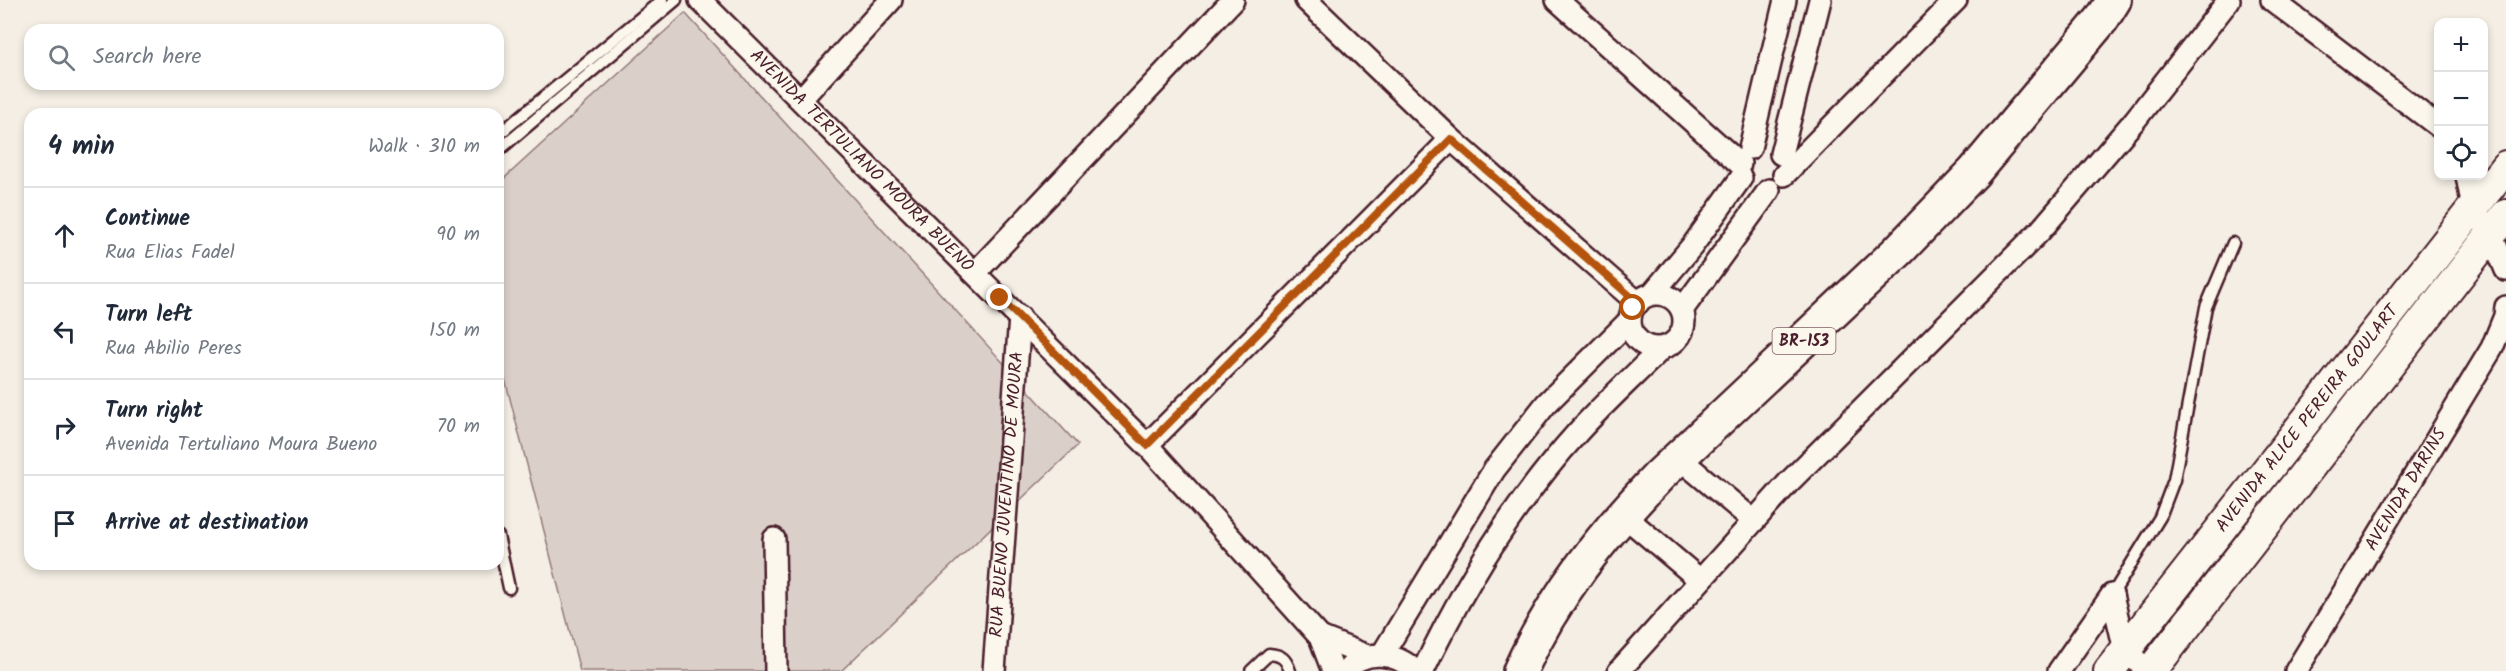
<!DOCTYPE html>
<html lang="en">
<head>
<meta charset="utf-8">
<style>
	:root { --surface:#fff; --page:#f6f6f7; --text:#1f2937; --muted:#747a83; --line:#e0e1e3 }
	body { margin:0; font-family:Kalam,sans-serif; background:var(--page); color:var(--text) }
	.controls { position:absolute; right:18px; top:18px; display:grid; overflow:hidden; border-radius:12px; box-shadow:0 3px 9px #0003 }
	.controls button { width:54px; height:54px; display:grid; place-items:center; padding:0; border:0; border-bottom:2px solid var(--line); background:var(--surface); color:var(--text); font:30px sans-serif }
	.stop { position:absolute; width:18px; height:18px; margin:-14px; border:4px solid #b45309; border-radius:50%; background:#fff }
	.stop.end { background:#b45309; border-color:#fff; box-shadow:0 2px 6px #0008 }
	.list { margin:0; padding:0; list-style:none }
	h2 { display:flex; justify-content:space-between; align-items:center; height:78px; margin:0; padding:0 24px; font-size:26px }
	h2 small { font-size:20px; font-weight:400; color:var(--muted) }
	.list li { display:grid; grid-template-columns:39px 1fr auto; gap:18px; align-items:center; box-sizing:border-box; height:96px; padding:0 24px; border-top:2px solid var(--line) }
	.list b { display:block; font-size:22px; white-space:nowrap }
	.list p { margin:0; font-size:20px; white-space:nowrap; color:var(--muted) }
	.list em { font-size:20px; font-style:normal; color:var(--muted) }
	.icon { flex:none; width:33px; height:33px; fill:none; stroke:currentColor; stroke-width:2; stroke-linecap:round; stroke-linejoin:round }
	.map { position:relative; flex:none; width:2506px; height:671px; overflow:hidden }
	.search { position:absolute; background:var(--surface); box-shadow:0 3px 9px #0003; left:24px; top:24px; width:480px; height:66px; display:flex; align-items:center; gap:15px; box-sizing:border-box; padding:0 21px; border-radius:18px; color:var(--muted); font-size:22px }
	.panel { position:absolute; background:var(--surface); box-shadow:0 3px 9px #0003; left:24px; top:108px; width:480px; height:462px; border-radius:18px }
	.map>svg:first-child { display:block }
</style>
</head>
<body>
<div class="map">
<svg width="2506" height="671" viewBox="0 0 2506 671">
	<rect width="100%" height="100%" fill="#f4eee4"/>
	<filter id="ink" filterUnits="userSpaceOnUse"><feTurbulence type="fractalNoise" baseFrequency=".0167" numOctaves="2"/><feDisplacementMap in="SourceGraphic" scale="12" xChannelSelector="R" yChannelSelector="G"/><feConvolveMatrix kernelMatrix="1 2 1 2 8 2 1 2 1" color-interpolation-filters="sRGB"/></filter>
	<g filter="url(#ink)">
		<!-- green -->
		<path fill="#dbd0c9" stroke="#92787a" stroke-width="1.5" d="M685 13 1078 445 841 671H580L498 352V184Z"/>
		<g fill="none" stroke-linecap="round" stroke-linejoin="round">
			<!-- lane casing -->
			<g stroke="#4a1f2b" stroke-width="15">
				<g id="lane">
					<path d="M498 135 662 0"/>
					<path d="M498 151 676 0"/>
					<path d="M498 536 509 588"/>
					<path d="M2112 595 2160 517 2174 480 2206 307 2233 243"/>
					<path d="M1251 671 1269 654C1282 655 1286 659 1290 671"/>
				</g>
			</g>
			<!-- street casing -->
			<g stroke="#4a1f2b" stroke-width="26">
				<g id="street">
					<path id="s1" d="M700 0 1147 445 1320 637 1333 671"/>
					<path d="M1306 0 1451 139 1638 303"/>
					<path d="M1557 0 1740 164"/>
					<path d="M2272 0 2438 126"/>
					<path d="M801 99 891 0"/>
					<path d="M1750 148 1785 0"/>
					<path d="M1781 154 1820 0"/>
					<path d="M1784 175 1956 0"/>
					<path d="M2467 176 2473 208 2491 234 2506 270"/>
					<path d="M975 273 1233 0"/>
					<path d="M1652 294 1693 245 1741 178"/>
					<circle cx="1657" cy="321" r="27"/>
					<path d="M1682 310 1769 190"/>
					<path d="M1147 445 1451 139"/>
					<path d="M1679 458 1754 521"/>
					<path d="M1622 514 1700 580"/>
					<path d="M774 539 776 671"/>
					<path d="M2112 595 2125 650 2148 671"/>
					<path d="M1320 637 1367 656"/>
					<path d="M1382 655 1494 470 1546 404 1630 320"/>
					<path id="s2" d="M994 671 1020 317"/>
					<path d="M1347 671C1363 647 1398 653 1415 671"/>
					<path d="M1423 671C1464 585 1514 503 1578 432 1604 403 1634 376 1662 348"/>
					<path d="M1619 671 1788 483 2040 231 2135 120 2229 0"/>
					<path d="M2059 671 2112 595"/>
					<path id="s3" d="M2296 671 2492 348 2505 316 2506 307"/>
				</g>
			</g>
			<!-- secondary casing -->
			<g stroke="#4a1f2b" stroke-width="34">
				<g id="secondary">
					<path id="s4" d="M2109 671 2506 166"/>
					<path d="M2151 671 2506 215"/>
				</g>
			</g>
			<!-- highway casing -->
			<g stroke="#4a1f2b" stroke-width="38">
				<path id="highway" d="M1520 671C1553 597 1603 534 1659 476L1898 251 1974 172 2102 19 2114 0"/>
			</g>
			<!-- lane -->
			<use href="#lane" stroke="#fbf7ec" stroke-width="10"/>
			<!-- street -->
			<use href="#street" stroke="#fbf7ec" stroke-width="21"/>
			<!-- secondary -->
			<use href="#secondary" stroke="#fbf7ec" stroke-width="30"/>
			<!-- highway -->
			<use href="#highway" stroke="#fbf7ec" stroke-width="33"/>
		</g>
	</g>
	<g fill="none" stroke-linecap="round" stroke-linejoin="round" filter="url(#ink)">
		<!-- route -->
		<path stroke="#b45309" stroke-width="8" d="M1000 298 1147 445 1451 139 1638 303 1633 308"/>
	</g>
	<g text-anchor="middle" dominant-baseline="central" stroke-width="5" stroke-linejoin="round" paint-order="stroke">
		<!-- shield labels -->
		<rect fill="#fbf7ec" stroke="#7f6065" stroke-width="1.5" x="1772.5" y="328" width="63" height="26" rx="4.5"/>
		<g font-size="16" font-weight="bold" fill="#4a1f2b">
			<text x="1804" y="341">BR-153</text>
		</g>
		<!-- street labels -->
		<g font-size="18" fill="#4a1f2b" stroke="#fbf7ec">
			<text stroke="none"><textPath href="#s1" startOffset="228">AVENIDA TERTULIANO MOURA BUENO</textPath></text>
			<text stroke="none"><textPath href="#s4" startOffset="321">AVENIDA ALICE PEREIRA GOULART</textPath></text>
			<text stroke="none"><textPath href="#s3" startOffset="212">AVENIDA DARINS</textPath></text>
			<text stroke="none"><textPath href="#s2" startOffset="177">RUA BUENO JUVENTINO DE MOURA</textPath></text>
		</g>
	</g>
</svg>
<div class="controls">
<button>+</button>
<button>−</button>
<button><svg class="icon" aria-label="locate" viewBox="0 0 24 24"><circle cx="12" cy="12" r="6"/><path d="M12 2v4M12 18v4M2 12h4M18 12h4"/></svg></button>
</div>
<div class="stop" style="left:1633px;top:308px"></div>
<div class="stop end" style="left:1000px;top:298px"></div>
<div class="search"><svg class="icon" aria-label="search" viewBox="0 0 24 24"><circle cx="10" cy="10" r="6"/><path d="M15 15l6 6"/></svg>Search here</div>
<section class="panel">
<h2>4 min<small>Walk · 310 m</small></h2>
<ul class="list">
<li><svg class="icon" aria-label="ahead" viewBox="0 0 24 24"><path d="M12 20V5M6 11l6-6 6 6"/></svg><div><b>Continue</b><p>Rua Elias Fadel</p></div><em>90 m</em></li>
<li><svg class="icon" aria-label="left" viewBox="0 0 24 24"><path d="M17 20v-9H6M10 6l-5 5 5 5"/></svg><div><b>Turn left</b><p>Rua Abilio Peres</p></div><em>150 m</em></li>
<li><svg class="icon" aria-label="right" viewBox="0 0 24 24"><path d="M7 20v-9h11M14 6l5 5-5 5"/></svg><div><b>Turn right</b><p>Avenida Tertuliano Moura Bueno</p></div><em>70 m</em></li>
<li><svg class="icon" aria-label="arrive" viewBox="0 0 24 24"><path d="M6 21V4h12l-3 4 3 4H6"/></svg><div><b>Arrive at destination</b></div></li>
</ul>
</section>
</div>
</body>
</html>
